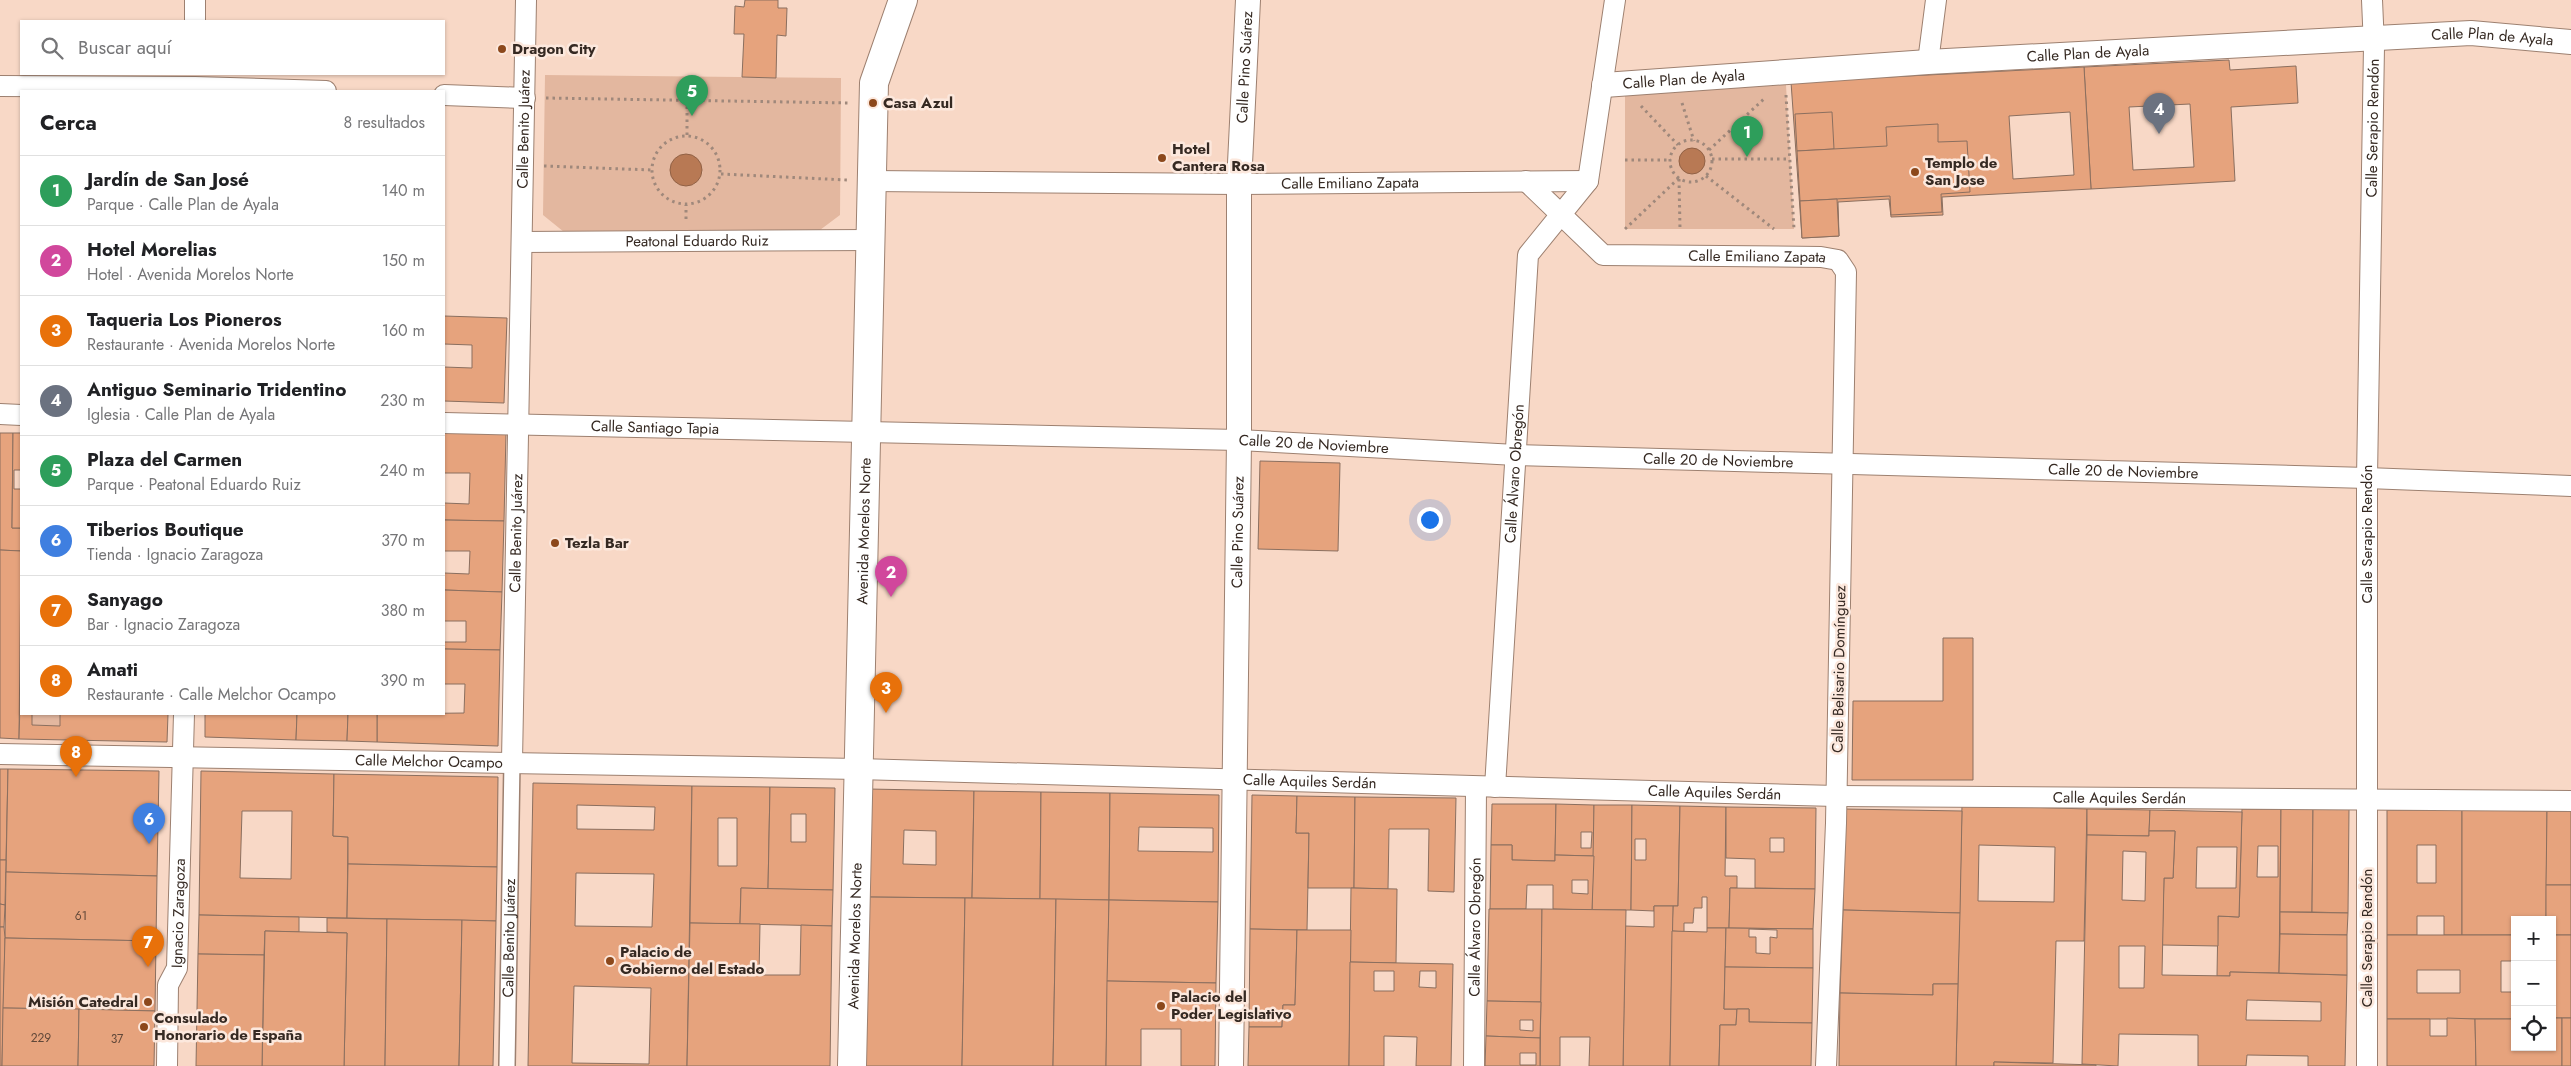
<!DOCTYPE html>
<html lang="es">
<head>
<meta charset="utf-8">
<style>
	:root { --surface:#fff; --page:#f6f6f6; --text:#202124; --muted:#757577; --line:#e0e0e0; --accent:#b45309 }
	body { margin:0; font-family:Jost,sans-serif; background:var(--page); color:var(--text) }
	.controls { position:absolute; right:15px; bottom:15px; display:grid; overflow:hidden; border-radius:0px; box-shadow:0 1px 4px #0004 }
	.controls button { width:45px; height:45px; display:grid; place-items:center; padding:0; border:0; border-bottom:1px solid var(--line); background:var(--surface); color:var(--text); font:25px sans-serif }
	.you { position:absolute; left:1429px; top:519px; width:18px; height:18px; margin:-12px; border:4px solid #fff; border-radius:50%; background:#1a73e8; box-shadow:0 0 0 8px #1a73e833 }
	.badge { display:grid; place-items:center; width:32px; height:32px; border-radius:50%; background:var(--accent); color:#fff; font-size:16px; font-weight:700 }
	.pin { position:absolute; translate:-50% -41px; filter:drop-shadow(0 1px 2px #0008) }
	.pin::after { content:''; position:absolute; top:26px; width:18px; height:15px; background:inherit; clip-path:polygon(0 0,100% 0,50% 100%) }
	.list { margin:0; padding:0; list-style:none }
	h2 { display:flex; justify-content:space-between; align-items:center; height:65px; margin:0; padding:0 20px; font-size:21px }
	h2 small { font-size:16px; font-weight:400; color:var(--muted) }
	.list li { display:grid; grid-template-columns:32px 1fr auto; gap:15px; align-items:center; box-sizing:border-box; height:70px; padding:0 20px; border-top:1px solid var(--line) }
	.list b { display:block; font-size:19px; white-space:nowrap }
	.list p { margin:0; font-size:16px; white-space:nowrap; color:var(--muted) }
	.list em { font-size:16px; font-style:normal; color:var(--muted) }
	.icon { flex:none; width:28px; height:28px; fill:none; stroke:currentColor; stroke-width:2; stroke-linecap:round; stroke-linejoin:round }
	.map { position:relative; flex:none; width:2571px; height:1066px; overflow:hidden }
	.search { position:absolute; background:var(--surface); box-shadow:0 1px 4px #0004; left:20px; top:20px; width:425px; height:55px; display:flex; align-items:center; gap:12px; box-sizing:border-box; padding:0 18px; border-radius:0px; color:var(--muted); font-size:19px }
	.panel { position:absolute; background:var(--surface); box-shadow:0 1px 4px #0004; left:20px; top:90px; width:425px; height:625px; border-radius:0px }
	.map>svg:first-child { display:block }
</style>
</head>
<body>
<div class="map">
<svg width="2571" height="1066" viewBox="0 0 2571 1066">
	<rect width="100%" height="100%" fill="#f8d8c6"/>
	<!-- green -->
	<g fill="#e3b79f" fill-rule="evenodd">
		<path d="M545 75 841 78 840 215 816 233 564 232 543 215ZM685 154C700 162 711 172 693 185L674 180C668 171 672 166 676 158Z"/>
		<path d="M1786 85 1794 229H1625V92ZM1702 153 1705 160 1691 174 1681 167Z"/>
		<path d="M32 714H60V726L32 725Z"/>
	</g>
	<!-- water -->
	<g fill="#b87954" stroke="#916145">
		<circle cx="1692" cy="161" r="13"/>
		<circle cx="686" cy="170" r="16"/>
	</g>
	<!-- building -->
	<g fill="#e6a37d" stroke="#8b6f5f" fill-rule="evenodd">
		<path d="M745 0H778V8H787L786 36 777 35 776 78 742 77 744 34H734L735 6 744 7Z"/>
		<path d="M2229 60 2230 70 2296 66 2298 103 2231 107 2235 181 2091 189 2084 67ZM2190 104 2194 167 2133 170 2129 107Z"/>
		<path d="M2084 67 2091 189 1942 197 1943 215 1891 217 1889 199 1838 202 1839 236 1802 238 1791 82ZM2070 112 2074 175 2013 179 2009 116Z"/>
		<path d="M1832 112 1834 149 1797 151 1795 114Z"/>
		<path d="M1938 124V142L1967 141 1970 192 1941 194 1942 212 1891 215 1890 196 1800 201 1797 151 1887 146 1886 127Z"/>
		<path d="M1837 199 1839 236 1802 238 1800 201Z"/>
		<path d="M444 316 507 318 504 403 444 401V367L472 368V345L444 344Z"/>
		<path d="M444 431 506 433 504 521 444 520V503L469 504 470 473H444Z"/>
		<path d="M0 433H13L12 528H21V551L0 550Z"/>
		<path d="M13 433H21V470H14V489H21V528H12Z"/>
		<path d="M1260 461 1340 463 1338 551 1258 549Z"/>
		<path d="M444 520 504 521 502 592 444 590V573L469 574 470 551H444Z"/>
		<path d="M0 550 21 551 19 739 0 738Z"/>
		<path d="M444 590 502 592 500 650 444 649V642H466V621H444Z"/>
		<path d="M1943 638H1973V780H1852L1853 701H1943Z"/>
		<path d="M444 649 500 650 498 746 377 742V714L464 713 465 684H444Z"/>
		<path d="M21 669V714H32V725L60 726V714H168L167 742 19 739Z"/>
		<path d="M205 714H297L296 740 205 737Z"/>
		<path d="M297 714H348L347 741 296 740Z"/>
		<path d="M348 714H377V742L347 741Z"/>
		<path d="M0 769H8L6 860H0Z"/>
		<path d="M8 769 159 771 157 876 6 872Z"/>
		<path d="M201 771 334 774 333 836 348 837 347 918 199 915ZM242 811H292L291 879 240 878Z"/>
		<path d="M334 774 498 777 497 867 348 864V837L333 836Z"/>
		<path d="M533 783 692 786 687 1066H528ZM577 805 655 807 654 830 577 829ZM576 873 654 874 652 927 575 926ZM574 986 651 988 649 1064 572 1063Z"/>
		<path d="M692 786 770 787 768 889 741 888 740 924 690 923ZM718 818H737V866H718Z"/>
		<path d="M770 787 835 788 833 890 768 889ZM791 814H806V842H791Z"/>
		<path d="M868 789 974 791 972 898 866 897ZM904 830 936 831V865L903 864Z"/>
		<path d="M974 791 1041 792 1040 899 972 898Z"/>
		<path d="M1041 792 1110 793 1109 900 1040 899Z"/>
		<path d="M1110 793 1219 795 1218 902 1109 900ZM1139 827 1213 828V852L1138 851Z"/>
		<path d="M1252 795 1297 796 1296 833H1309L1307 930 1250 929Z"/>
		<path d="M1297 796 1355 797 1354 888H1308L1309 833H1296Z"/>
		<path d="M1355 797 1456 798 1454 892 1428 891 1429 829H1389L1388 889 1354 888Z"/>
		<path d="M1492 804H1556L1555 861 1512 860V845H1491Z"/>
		<path d="M1556 804 1594 805V856L1555 855ZM1581 832H1592L1591 848H1581Z"/>
		<path d="M1594 805H1632L1631 910H1592Z"/>
		<path d="M1632 805 1680 806 1678 906H1654V911L1631 910ZM1635 839H1646V860H1635Z"/>
		<path d="M1962 805 2087 809 2084 941H2056L2053 1063 1994 1062V1066H1956ZM1979 845 2055 847 2054 902 1978 901Z"/>
		<path d="M1680 806 1726 807 1725 876H1737V888H1730L1729 928H1707V897H1702V908H1694L1693 923H1684V932L1672 931 1673 906H1678Z"/>
		<path d="M1726 807 1816 808 1815 889 1755 888V859L1726 858ZM1770 838H1784V852H1770Z"/>
		<path d="M1845 809 1962 811 1960 913 1843 910Z"/>
		<path d="M2087 809 2150 810 2149 836 2087 835Z"/>
		<path d="M2242 809H2281L2279 973 2230 972V976H2217L2218 916 2239 917ZM2258 846H2278V877H2257Z"/>
		<path d="M2281 809H2313L2312 912H2280Z"/>
		<path d="M2313 809H2349L2348 913 2312 912Z"/>
		<path d="M2150 810 2242 812 2239 917 2218 916V946L2162 945 2164 878H2173L2175 831H2149ZM2197 847H2237L2236 888H2196Z"/>
		<path d="M2387 810H2462V935H2444V916H2417V935H2387ZM2417 845H2436V883H2417Z"/>
		<path d="M2462 810 2547 811 2546 920H2515V935H2462Z"/>
		<path d="M2547 811H2571V885H2546Z"/>
		<path d="M2149 831H2175L2173 878H2164L2162 975 2230 976V972L2347 975 2345 1066H2308V1056L2247 1055 2246 1066H2198V1035L2119 1034 2118 1066 2082 1064 2087 835 2149 836ZM2123 851 2146 852 2145 901 2122 900ZM2119 946H2145L2144 988H2119ZM2247 1000 2321 1002V1021L2246 1020Z"/>
		<path d="M1491 845H1512V860L1555 861V855L1594 856 1592 910 1553 909V885H1527L1526 909H1490ZM1572 880H1588V894L1572 893Z"/>
		<path d="M0 860H6L5 905 0 904Z"/>
		<path d="M348 864 497 867 496 921 347 918Z"/>
		<path d="M6 872 157 876 156 941 5 938Z"/>
		<path d="M2546 885H2571V935H2552V920H2546Z"/>
		<path d="M741 888 833 890 832 926 740 924Z"/>
		<path d="M1351 888 1397 889 1396 963 1350 962Z"/>
		<path d="M1730 888 1815 889 1813 929 1729 928Z"/>
		<path d="M866 897 965 898 962 1066H864Z"/>
		<path d="M965 898 1056 899 1053 1066H962Z"/>
		<path d="M1056 899 1109 900 1106 1066H1053Z"/>
		<path d="M1109 900 1218 902 1216 983 1107 981Z"/>
		<path d="M0 904 5 905 4 927H0Z"/>
		<path d="M1654 906H1673L1670 1066H1623L1625 926 1654 927Z"/>
		<path d="M1489 909H1542L1541 1002 1487 1001Z"/>
		<path d="M1542 909 1626 910 1623 1066H1589L1590 1037H1560V1066H1540Z"/>
		<path d="M1843 910 1960 913 1958 984H1933V995L1840 993Z"/>
		<path d="M2280 912 2348 913 2347 935 2280 934Z"/>
		<path d="M199 915 299 917V932L265 931 264 955 198 954Z"/>
		<path d="M327 918 387 919 385 1066H344L347 933 327 932Z"/>
		<path d="M387 919 462 920 459 1066H385Z"/>
		<path d="M462 920 496 921 493 1066H459Z"/>
		<path d="M690 923 760 924 759 975H800L801 925 832 926 830 1066H687Z"/>
		<path d="M0 927H4L5 938 2 1066H0Z"/>
		<path d="M1707 928H1726L1724 1009H1737L1736 1025H1720L1719 1066H1670L1672 931 1707 932Z"/>
		<path d="M1726 928 1813 929V968L1725 967ZM1749 929 1777 930V938L1770 937V954L1756 953V937H1749Z"/>
		<path d="M1250 929 1297 930 1295 1005H1283L1282 1027H1249Z"/>
		<path d="M1297 930H1351L1349 1066H1248L1249 1027H1282L1283 1005H1295Z"/>
		<path d="M265 931 347 933 344 1066H262Z"/>
		<path d="M2280 934 2347 935V975L2279 973Z"/>
		<path d="M2387 935H2515V961H2501V992H2515V1019H2387ZM2417 970H2460V993H2417Z"/>
		<rect x="2552" y="935" width="19" height="83"/>
		<path d="M5 938 156 941 155 1011 3 1008Z"/>
		<path d="M198 954 264 955 262 1066H196Z"/>
		<path d="M1350 962 1453 964 1451 1066H1416L1417 1037 1384 1036V1066H1349ZM1374 971H1394V991H1374ZM1420 971H1436V988L1419 987Z"/>
		<path d="M1725 967 1813 968 1812 1023 1749 1022V1009H1724Z"/>
		<path d="M1107 981 1216 983 1215 1066H1181V1029H1141V1066H1106Z"/>
		<path d="M1933 984H1958L1956 1066H1839L1840 993 1933 995Z"/>
		<path d="M1487 1001 1541 1002 1540 1038 1486 1036ZM1520 1020H1533V1031L1520 1030Z"/>
		<path d="M3 1008 79 1009 78 1066H2Z"/>
		<path d="M79 1009 155 1011 154 1066H78Z"/>
		<path d="M1737 1009H1749V1022L1812 1023 1811 1066H1719L1720 1025H1736Z"/>
		<path d="M2447 1018 2475 1019 2476 1066H2387V1019H2430V1036H2447Z"/>
		<path d="M2552 1018H2562V1066H2476L2475 1019H2515V1047H2552Z"/>
		<rect x="2562" y="1018" width="9" height="48"/>
		<path d="M1486 1036 1540 1038V1066H1485ZM1520 1053H1536V1065H1520Z"/>
		<path d="M1994 1062 2096 1065V1066H1994Z"/>
	</g>
	<g fill="none" stroke-linecap="round" stroke-linejoin="round">
		<!-- pedestrian casing -->
		<g stroke="#9d8070" stroke-width="18">
			<g id="pedestrian">
				<path id="s1" d="M507 1066 512 761"/>
			</g>
		</g>
		<!-- minor casing -->
		<g stroke="#9d8070" stroke-width="22">
			<g id="minor">
				<path d="M195 21V0"/>
				<path d="M1928 62 1936 0"/>
				<path d="M0 86 195 87 326 91"/>
				<path d="M444 95 525 98"/>
				<path id="s2" d="M871 181 1239 184 1588 181"/>
				<path id="s3" d="M1526 181 1603 255 1821 257 1838 260 1846 272 1836 823 1826 1066"/>
				<path id="s4" d="M522 242 870 240"/>
				<path d="M0 414 21 415"/>
				<path id="s5" d="M444 423 1239 440 1516 455 2367 478 2571 486"/>
				<path id="s6" d="M0 754 858 769 1836 796 2571 801"/>
				<path id="s7" d="M512 761 526 0"/>
				<path id="s8" d="M1495 787 1528 255 1588 181 1615 0"/>
				<path id="s9" d="M167 1066 168 985 177 968 184 714"/>
				<path id="s10" d="M1474 1066 1476 788"/>
				<path id="s11" d="M2367 1066V478L2374 46 2372 0"/>
			</g>
		</g>
		<!-- tertiary casing -->
		<g stroke="#9d8070" stroke-width="26">
			<g id="tertiary">
				<path id="s12" d="M1604 85 1928 62 2471 33 2571 42"/>
				<path id="s13" d="M1231 1066 1239 440V184L1248 0"/>
			</g>
		</g>
		<!-- secondary casing -->
		<g stroke="#9d8070" stroke-width="30">
			<g id="secondary">
				<path id="s14" d="M852 1066 874 83 903 0"/>
			</g>
		</g>
		<!-- path -->
		<g stroke="#9f887b" stroke-width="3" stroke-dasharray="2.5 4" stroke-linecap="butt">
			<path d="M1786 95 1794 229"/>
			<path d="M546 98 849 103"/>
			<path d="M687 100V136"/>
			<path d="M1682 103 1694 141"/>
			<path d="M1641 106 1678 145"/>
			<circle cx="686" cy="170" r="34"/>
			<circle cx="1691" cy="161" r="21"/>
			<path d="M1709 150 1766 97"/>
			<path d="M1712 159H1790"/>
			<path d="M1625 160H1671"/>
			<path d="M544 166 652 170"/>
			<path d="M721 174 847 180"/>
			<path d="M1706 176 1774 229"/>
			<path d="M1679 179 1680 229"/>
			<path d="M686 219V205"/>
			<path d="M1625 229 1679 178"/>
		</g>
		<!-- pedestrian -->
		<use href="#pedestrian" stroke="#fff" stroke-width="15"/>
		<!-- minor -->
		<use href="#minor" stroke="#fff" stroke-width="20"/>
		<!-- tertiary -->
		<use href="#tertiary" stroke="#fff" stroke-width="24"/>
		<!-- secondary -->
		<use href="#secondary" stroke="#fff" stroke-width="28"/>
	</g>
	<!-- markers -->
	<g fill="#8c481b" stroke="#fce8dd" stroke-width="2">
		<circle cx="502" cy="49" r="5"/>
		<circle cx="873" cy="103" r="5"/>
		<circle cx="1162" cy="158" r="5"/>
		<circle cx="1915" cy="172" r="5"/>
		<circle cx="555" cy="543" r="5"/>
		<circle cx="610" cy="961" r="5"/>
		<circle cx="148" cy="1002" r="5"/>
		<circle cx="1161" cy="1006" r="5"/>
		<circle cx="144" cy="1027" r="5"/>
	</g>
	<g text-anchor="middle" dominant-baseline="central" stroke-width="5" stroke-linejoin="round" paint-order="stroke">
		<!-- number labels -->
		<g font-size="12" fill="#614839">
			<text x="81" y="916">61</text>
			<text x="41" y="1038">229</text>
			<text x="117" y="1039">37</text>
		</g>
		<!-- street labels -->
		<g font-size="15" fill="#352922" stroke="#fce8dd">
			<text stroke="none"><textPath href="#s12" startOffset="890">Calle Plan de Ayala</textPath></text>
			<text stroke="none"><textPath href="#s12" startOffset="485">Calle Plan de Ayala</textPath></text>
			<text stroke="none"><textPath href="#s13" startOffset="999">Calle Pino Suárez</textPath></text>
			<text stroke="none"><textPath href="#s12" startOffset="80">Calle Plan de Ayala</textPath></text>
			<text stroke="none"><textPath href="#s7" startOffset="632">Calle Benito Juárez</textPath></text>
			<text stroke="none"><textPath href="#s11" startOffset="938">Calle Serapio Rendón</textPath></text>
			<text stroke="none"><textPath href="#s2" startOffset="479">Calle Emiliano Zapata</textPath></text>
			<text stroke="none"><textPath href="#s4" startOffset="175">Peatonal Eduardo Ruiz</textPath></text>
			<text stroke="none"><textPath href="#s3" startOffset="261">Calle Emiliano Zapata</textPath></text>
			<text stroke="none"><textPath href="#s5" startOffset="211">Calle Santiago Tapia</textPath></text>
			<text stroke="none"><textPath href="#s5" startOffset="870">Calle 20 de Noviembre</textPath></text>
			<text stroke="none"><textPath href="#s5" startOffset="1275">Calle 20 de Noviembre</textPath></text>
			<text stroke="none"><textPath href="#s5" startOffset="1680">Calle 20 de Noviembre</textPath></text>
			<text stroke="none"><textPath href="#s8" startOffset="314">Calle Álvaro Obregón</textPath></text>
			<text stroke="none"><textPath href="#s14" startOffset="535">Avenida Morelos Norte</textPath></text>
			<text stroke="none"><textPath href="#s7" startOffset="228">Calle Benito Juárez</textPath></text>
			<text stroke="none"><textPath href="#s13" startOffset="534">Calle Pino Suárez</textPath></text>
			<text stroke="none"><textPath href="#s11" startOffset="532">Calle Serapio Rendón</textPath></text>
			<text transform="translate(1839 669) rotate(-89)">Calle Belisario Domínguez</text>
			<text stroke="none"><textPath href="#s6" startOffset="429">Calle Melchor Ocampo</textPath></text>
			<text stroke="none"><textPath href="#s6" startOffset="1310">Calle Aquiles Serdán</textPath></text>
			<text stroke="none"><textPath href="#s6" startOffset="1715">Calle Aquiles Serdán</textPath></text>
			<text stroke="none"><textPath href="#s6" startOffset="2120">Calle Aquiles Serdán</textPath></text>
			<text stroke="none"><textPath href="#s9" startOffset="155">Ignacio Zaragoza</textPath></text>
			<text stroke="none"><textPath href="#s10" startOffset="139">Calle Álvaro Obregón</textPath></text>
			<text stroke="none"><textPath href="#s14" startOffset="130">Avenida Morelos Norte</textPath></text>
			<text stroke="none"><textPath href="#s1" startOffset="128">Calle Benito Juárez</textPath></text>
			<text transform="translate(2367 938) rotate(-90)">Calle Serapio Rendón</text>
		</g>
		<!-- poi labels -->
		<g font-size="15" font-weight="bold" fill="#352922" stroke="#fce8dd" text-anchor="start">
			<text x="512" y="49">Dragon City</text>
			<text x="883" y="103">Casa Azul</text>
			<text x="1172" y="149">Hotel<tspan x="1172" dy="17">Cantera Rosa</tspan></text>
			<text x="1925" y="163">Templo de<tspan x="1925" dy="17">San Jose</tspan></text>
			<text x="565" y="543">Tezla Bar</text>
			<text x="620" y="952">Palacio de<tspan x="620" dy="17">Gobierno del Estado</tspan></text>
			<text x="1171" y="997">Palacio del<tspan x="1171" dy="17">Poder Legislativo</tspan></text>
			<text x="138" y="1002" text-anchor="end">Misión Catedral</text>
			<text x="154" y="1018">Consulado<tspan x="154" dy="17">Honorario de España</tspan></text>
		</g>
	</g>
</svg>
<div class="controls">
<button>+</button>
<button>−</button>
<button><svg class="icon" aria-label="locate" viewBox="0 0 24 24"><circle cx="12" cy="12" r="6"/><path d="M12 2v4M12 18v4M2 12h4M18 12h4"/></svg></button>
</div>
<div class="you"></div>
<div class="pin badge" style="left:1747px;top:157px;background:#2e9e5b">1</div>
<div class="pin badge" style="left:891px;top:597px;background:#d1479c">2</div>
<div class="pin badge" style="left:886px;top:713px;background:#e8710a">3</div>
<div class="pin badge" style="left:2159px;top:134px;background:#6b7280">4</div>
<div class="pin badge" style="left:692px;top:116px;background:#2e9e5b">5</div>
<div class="pin badge" style="left:149px;top:844px;background:#3f7fe0">6</div>
<div class="pin badge" style="left:148px;top:967px;background:#e8710a">7</div>
<div class="pin badge" style="left:76px;top:777px;background:#e8710a">8</div>
<div class="search"><svg class="icon" aria-label="search" viewBox="0 0 24 24"><circle cx="10" cy="10" r="6"/><path d="M15 15l6 6"/></svg>Buscar aquí</div>
<section class="panel">
<h2>Cerca<small>8 resultados</small></h2>
<ul class="list">
<li><span class="badge" style="background:#2e9e5b">1</span><div><b>Jardín de San José</b><p>Parque · Calle Plan de Ayala</p></div><em>140 m</em></li>
<li><span class="badge" style="background:#d1479c">2</span><div><b>Hotel Morelias</b><p>Hotel · Avenida Morelos Norte</p></div><em>150 m</em></li>
<li><span class="badge" style="background:#e8710a">3</span><div><b>Taqueria Los Pioneros</b><p>Restaurante · Avenida Morelos Norte</p></div><em>160 m</em></li>
<li><span class="badge" style="background:#6b7280">4</span><div><b>Antiguo Seminario Tridentino</b><p>Iglesia · Calle Plan de Ayala</p></div><em>230 m</em></li>
<li><span class="badge" style="background:#2e9e5b">5</span><div><b>Plaza del Carmen</b><p>Parque · Peatonal Eduardo Ruiz</p></div><em>240 m</em></li>
<li><span class="badge" style="background:#3f7fe0">6</span><div><b>Tiberios Boutique</b><p>Tienda · Ignacio Zaragoza</p></div><em>370 m</em></li>
<li><span class="badge" style="background:#e8710a">7</span><div><b>Sanyago</b><p>Bar · Ignacio Zaragoza</p></div><em>380 m</em></li>
<li><span class="badge" style="background:#e8710a">8</span><div><b>Amati</b><p>Restaurante · Calle Melchor Ocampo</p></div><em>390 m</em></li>
</ul>
</section>
</div>
</body>
</html>
